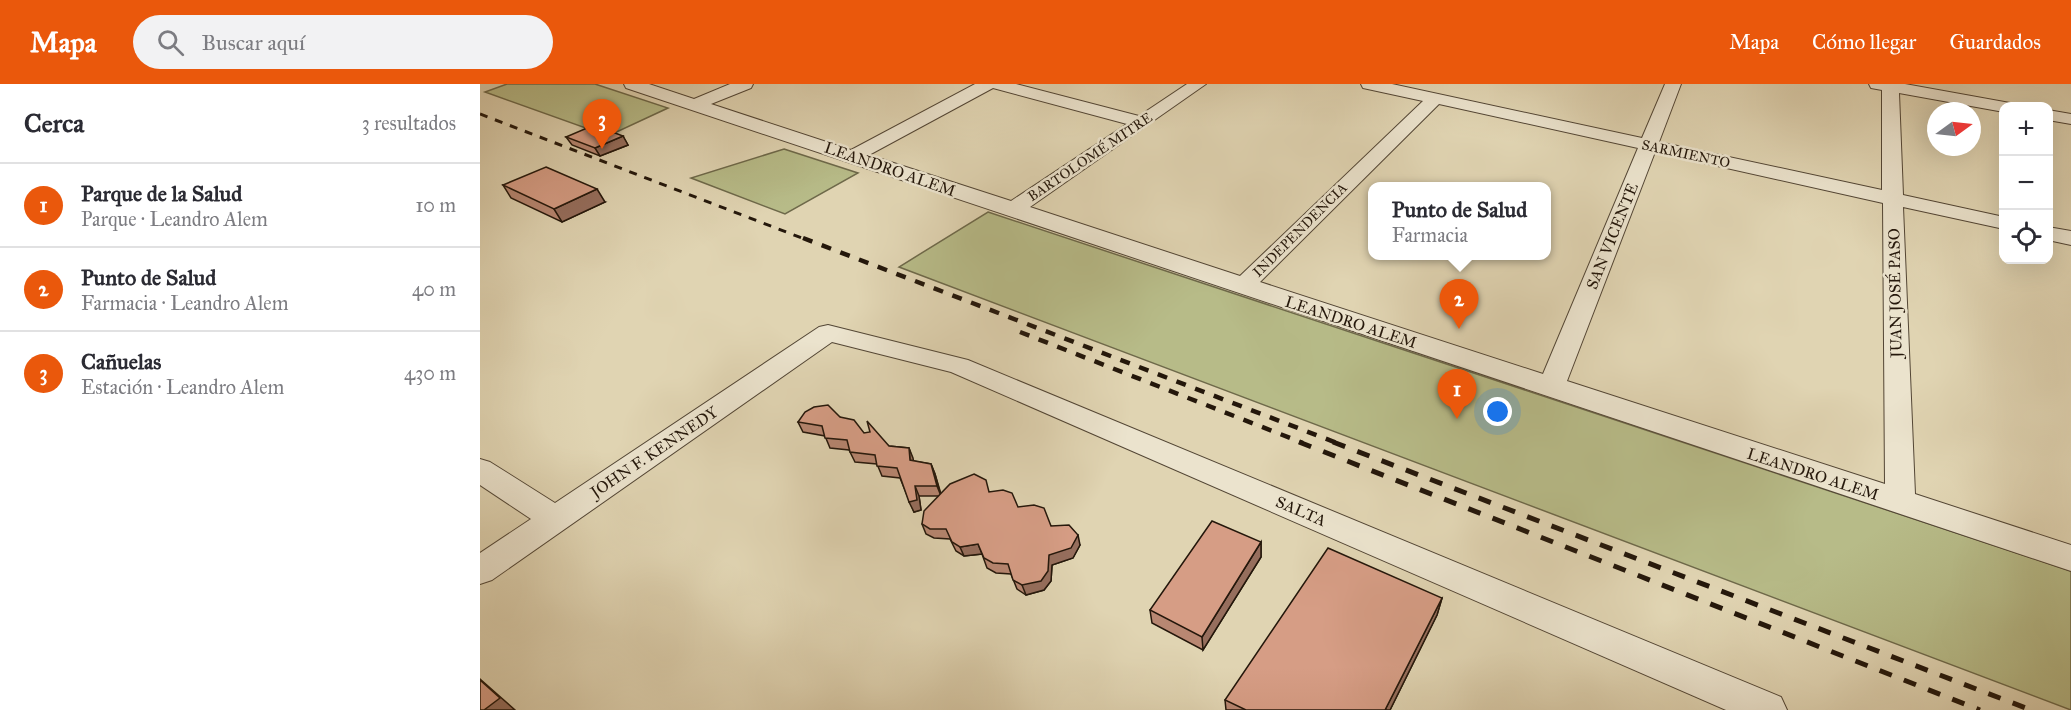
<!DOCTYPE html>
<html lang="es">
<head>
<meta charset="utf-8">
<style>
	:root { --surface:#fff; --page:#f2f2f3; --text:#2b2b33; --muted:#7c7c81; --line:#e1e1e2; --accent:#ea580c }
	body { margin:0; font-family:"IM FELL Great Primer",serif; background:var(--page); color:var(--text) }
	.controls { position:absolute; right:18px; top:18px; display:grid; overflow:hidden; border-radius:12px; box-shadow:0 6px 24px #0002 }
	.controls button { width:54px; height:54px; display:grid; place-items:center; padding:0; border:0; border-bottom:2px solid var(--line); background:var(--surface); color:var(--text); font:30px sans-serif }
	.compass { position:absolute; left:1447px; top:18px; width:54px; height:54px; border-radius:50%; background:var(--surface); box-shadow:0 6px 24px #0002; rotate:75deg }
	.you { position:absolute; left:1018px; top:328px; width:21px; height:21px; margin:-15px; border:4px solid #fff; border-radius:50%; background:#1a73e8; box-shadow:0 0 0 9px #1a73e833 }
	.badge { display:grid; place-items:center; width:39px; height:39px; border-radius:50%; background:var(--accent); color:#fff; font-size:20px; font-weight:700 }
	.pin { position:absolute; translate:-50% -50px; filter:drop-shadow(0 2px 3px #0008) }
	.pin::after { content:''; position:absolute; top:32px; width:21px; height:18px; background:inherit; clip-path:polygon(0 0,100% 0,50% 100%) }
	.popup { position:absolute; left:888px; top:98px; width:183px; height:78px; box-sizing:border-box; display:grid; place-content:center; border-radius:12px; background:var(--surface); filter:drop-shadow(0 2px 4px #0005); font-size:20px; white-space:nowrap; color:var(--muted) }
	.popup b { font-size:22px; color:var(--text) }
	.popup::after { content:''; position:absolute; left:50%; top:100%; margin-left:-12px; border:12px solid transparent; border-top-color:var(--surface) }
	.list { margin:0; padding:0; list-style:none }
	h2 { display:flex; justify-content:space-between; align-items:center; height:78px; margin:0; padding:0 24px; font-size:26px }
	h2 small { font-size:20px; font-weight:400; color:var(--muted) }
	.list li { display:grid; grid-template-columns:39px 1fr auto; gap:18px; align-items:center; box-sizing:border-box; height:84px; padding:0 24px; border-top:2px solid var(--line) }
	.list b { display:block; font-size:22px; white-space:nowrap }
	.list p { margin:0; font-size:20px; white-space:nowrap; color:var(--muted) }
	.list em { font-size:20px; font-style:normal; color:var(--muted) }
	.icon { flex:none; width:33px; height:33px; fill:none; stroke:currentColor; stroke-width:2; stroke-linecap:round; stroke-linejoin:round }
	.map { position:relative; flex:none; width:1591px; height:626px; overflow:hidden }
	header { display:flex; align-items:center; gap:36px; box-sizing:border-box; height:84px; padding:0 30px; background:var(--accent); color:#fff }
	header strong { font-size:28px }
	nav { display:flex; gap:33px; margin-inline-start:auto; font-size:21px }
	.search { width:420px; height:54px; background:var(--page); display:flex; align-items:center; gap:15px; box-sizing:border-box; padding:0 21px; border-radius:33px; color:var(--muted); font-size:22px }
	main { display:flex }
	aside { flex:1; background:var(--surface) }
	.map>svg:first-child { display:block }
</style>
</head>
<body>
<header>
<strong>Mapa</strong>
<div class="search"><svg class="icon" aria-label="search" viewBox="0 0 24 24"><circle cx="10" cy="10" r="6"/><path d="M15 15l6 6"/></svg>Buscar aquí</div>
<nav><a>Mapa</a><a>Cómo llegar</a><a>Guardados</a></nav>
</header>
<main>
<aside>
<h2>Cerca<small>3 resultados</small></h2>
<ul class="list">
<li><span class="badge">1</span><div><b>Parque de la Salud</b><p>Parque · Leandro Alem</p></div><em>10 m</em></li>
<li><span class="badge">2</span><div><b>Punto de Salud</b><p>Farmacia · Leandro Alem</p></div><em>40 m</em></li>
<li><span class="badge">3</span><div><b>Cañuelas</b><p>Estación · Leandro Alem</p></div><em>430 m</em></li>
</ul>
</aside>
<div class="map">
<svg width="1591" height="626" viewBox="0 0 1591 626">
	<rect width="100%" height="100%" fill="#e0d4b2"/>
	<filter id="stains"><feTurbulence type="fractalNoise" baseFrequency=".00333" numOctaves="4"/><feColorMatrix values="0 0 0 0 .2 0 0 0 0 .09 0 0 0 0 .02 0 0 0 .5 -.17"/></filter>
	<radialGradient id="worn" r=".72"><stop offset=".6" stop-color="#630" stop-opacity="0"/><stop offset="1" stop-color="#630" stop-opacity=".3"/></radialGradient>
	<!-- green -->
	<g fill="#b7bb88" stroke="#6e694a" stroke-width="1.5">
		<path d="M27 0H115L188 24 128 52 5 8Z"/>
		<path d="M304 65 378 89 305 130 211 94Z"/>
		<path d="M508 128 1591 487V626L419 183Z"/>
	</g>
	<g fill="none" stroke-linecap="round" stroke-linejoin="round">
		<!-- minor casing -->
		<g stroke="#534635" stroke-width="2">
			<g id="minor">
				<path d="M144 0H169L214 15 250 0H273L271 4 231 20 371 66 495 0H536L659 32 707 0H726L550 123 760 192 943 17 883 4 881 0H912L1162 54 1185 0H1201L1179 58 1402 106V6L1391 4 1389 0H1425L1530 19 1532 22H1524V28L1419 9 1423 111 1524 133V145L1423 123 1435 410 1591 461V487L146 4ZM513 4 647 40 531 117 389 71ZM959 20 1158 64 1063 290 780 198ZM1175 68 1403 119 1405 400 1087 297Z"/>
				<path d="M1568 26 1591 30V40L1568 36Z"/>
				<path d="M1568 143 1591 147V161L1568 156Z"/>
				<path d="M348 241 488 276 1301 613 1307 626H1246L471 288 352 258 12 496 0 500V469L51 435 0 401V375L10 378 75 419 339 243Z"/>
			</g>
		</g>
		<!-- minor -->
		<use href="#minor" fill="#ebe3cd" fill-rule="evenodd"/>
		<!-- rail-far2 -->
		<path stroke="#24170b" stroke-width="3" stroke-dasharray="8 8" stroke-linecap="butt" d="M0 30 327 156"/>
		<!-- rail-far1 -->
		<g stroke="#24170b" stroke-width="4.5" stroke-dasharray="10 10" stroke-linecap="butt">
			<path d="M323 154 857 359"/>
			<path d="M540 248 823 359"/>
		</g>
		<!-- rail -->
		<g stroke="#24170b" stroke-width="5" stroke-dasharray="13 13" stroke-linecap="butt">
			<path d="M819 358 1500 626"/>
			<path d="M853 358 1551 626"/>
		</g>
	</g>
	<!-- wall -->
	<g fill="#b88772" stroke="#24170b" stroke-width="1.5">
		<path d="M143 52 148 61 120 72 92 61 86 53Z"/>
		<path d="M23 101 125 118 82 138 31 114Z"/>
		<path d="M360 333 384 349 409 362 429 364 433 377 451 380 455 390 461 410 510 408 571 442 600 461 593 474 572 481 571 497 564 506 546 511 537 505 531 490 516 489 507 484 502 470 484 472 476 467 470 455 454 454 446 450 442 440 459 412H439L441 426 434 428 420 394 402 392 397 380 375 378 369 366 350 364 345 352 323 348 318 338Z"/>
		<path d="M781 458V473L723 566 672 539 670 526Z"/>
		<path d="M962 514 957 531 910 626H746L745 616Z"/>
	</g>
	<!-- shaded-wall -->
	<g fill="#966e5d" stroke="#24170b" stroke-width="1.5">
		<path d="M143 52 148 61 120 72 115 64Z"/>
		<path d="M117 105 125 118 82 138 74 125Z"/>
		<path d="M429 364 433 374 435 386 430 376Z"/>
		<path d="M451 380 455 390 461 412 457 402Z"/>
		<path d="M435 402 439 412 441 426 434 428 429 418Z"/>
		<path d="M598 451 600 461 593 474 572 481 571 497 564 506 546 511 542 501 569 471Z"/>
		<path d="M781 458V473L723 566 722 553Z"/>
		<path d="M498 460 502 470 484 472 480 463Z"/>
		<path d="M962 514 957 531 910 626H905Z"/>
		<path d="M0 595 35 626H4Z"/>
	</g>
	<!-- building -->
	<g fill="#d69d85" stroke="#24170b" stroke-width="1.5">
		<path d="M114 41 143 52 115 64 86 53Z"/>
		<path d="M66 83 117 105 74 125 23 101Z"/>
		<path d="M348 321 360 333 374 336 384 349 390 348 387 337 409 362 429 364 430 376 451 380 457 402H435L437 416 429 418 417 384 397 382 395 371 370 368 367 356 345 354 342 342 318 338 325 328 334 323Z"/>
		<path d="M494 390 506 396 509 408 523 406 532 409 538 423 554 421 564 424 571 442 589 441 598 451 591 464 569 471 568 487 561 497 542 501 533 496 528 480 513 479 504 474 498 460 480 463 472 458 466 445H450L442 440 444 427 470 400Z"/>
		<path d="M732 437 781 458 722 553 670 526Z"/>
		<path d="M848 464 962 514 905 626H766L745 616Z"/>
		<path d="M0 596 20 614 4 626H0Z"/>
	</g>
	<g text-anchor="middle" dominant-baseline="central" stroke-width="5" stroke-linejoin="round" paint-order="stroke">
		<!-- far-street labels -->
		<g font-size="14" fill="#24170b" stroke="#ebe3cd">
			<text transform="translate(1206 70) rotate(12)">SARMIENTO</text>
			<text transform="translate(610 73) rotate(-34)">BARTOLOMÉ MITRE</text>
			<text transform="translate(820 146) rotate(-45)">INDEPENDENCIA</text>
		</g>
		<!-- street labels -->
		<g font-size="16" fill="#24170b" stroke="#ebe3cd">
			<text transform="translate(410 85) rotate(19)">LEANDRO ALEM</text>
			<text transform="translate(1132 152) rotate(-68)">SAN VICENTE</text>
			<text transform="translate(1415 209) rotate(-91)">JUAN JOSÉ PASO</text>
			<text transform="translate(871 238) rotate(18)">LEANDRO ALEM</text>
			<text transform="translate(174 368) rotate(-34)">JOHN F. KENNEDY</text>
			<text transform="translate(1333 390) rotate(18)">LEANDRO ALEM</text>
			<text transform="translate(821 427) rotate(23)">SALTA</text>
		</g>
	</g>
	<rect width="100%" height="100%" filter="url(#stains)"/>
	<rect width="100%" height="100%" fill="url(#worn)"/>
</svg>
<div class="controls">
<button>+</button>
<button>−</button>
<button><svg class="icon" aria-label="locate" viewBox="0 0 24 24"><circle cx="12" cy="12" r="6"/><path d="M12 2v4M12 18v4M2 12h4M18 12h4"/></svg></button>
</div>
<svg class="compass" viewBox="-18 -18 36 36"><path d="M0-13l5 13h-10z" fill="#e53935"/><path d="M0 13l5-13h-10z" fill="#7c7c81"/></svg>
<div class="you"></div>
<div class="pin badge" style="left:977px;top:335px">1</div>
<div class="pin badge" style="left:979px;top:245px">2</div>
<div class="popup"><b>Punto de Salud</b>Farmacia</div>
<div class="pin badge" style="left:122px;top:65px">3</div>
</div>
</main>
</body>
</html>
